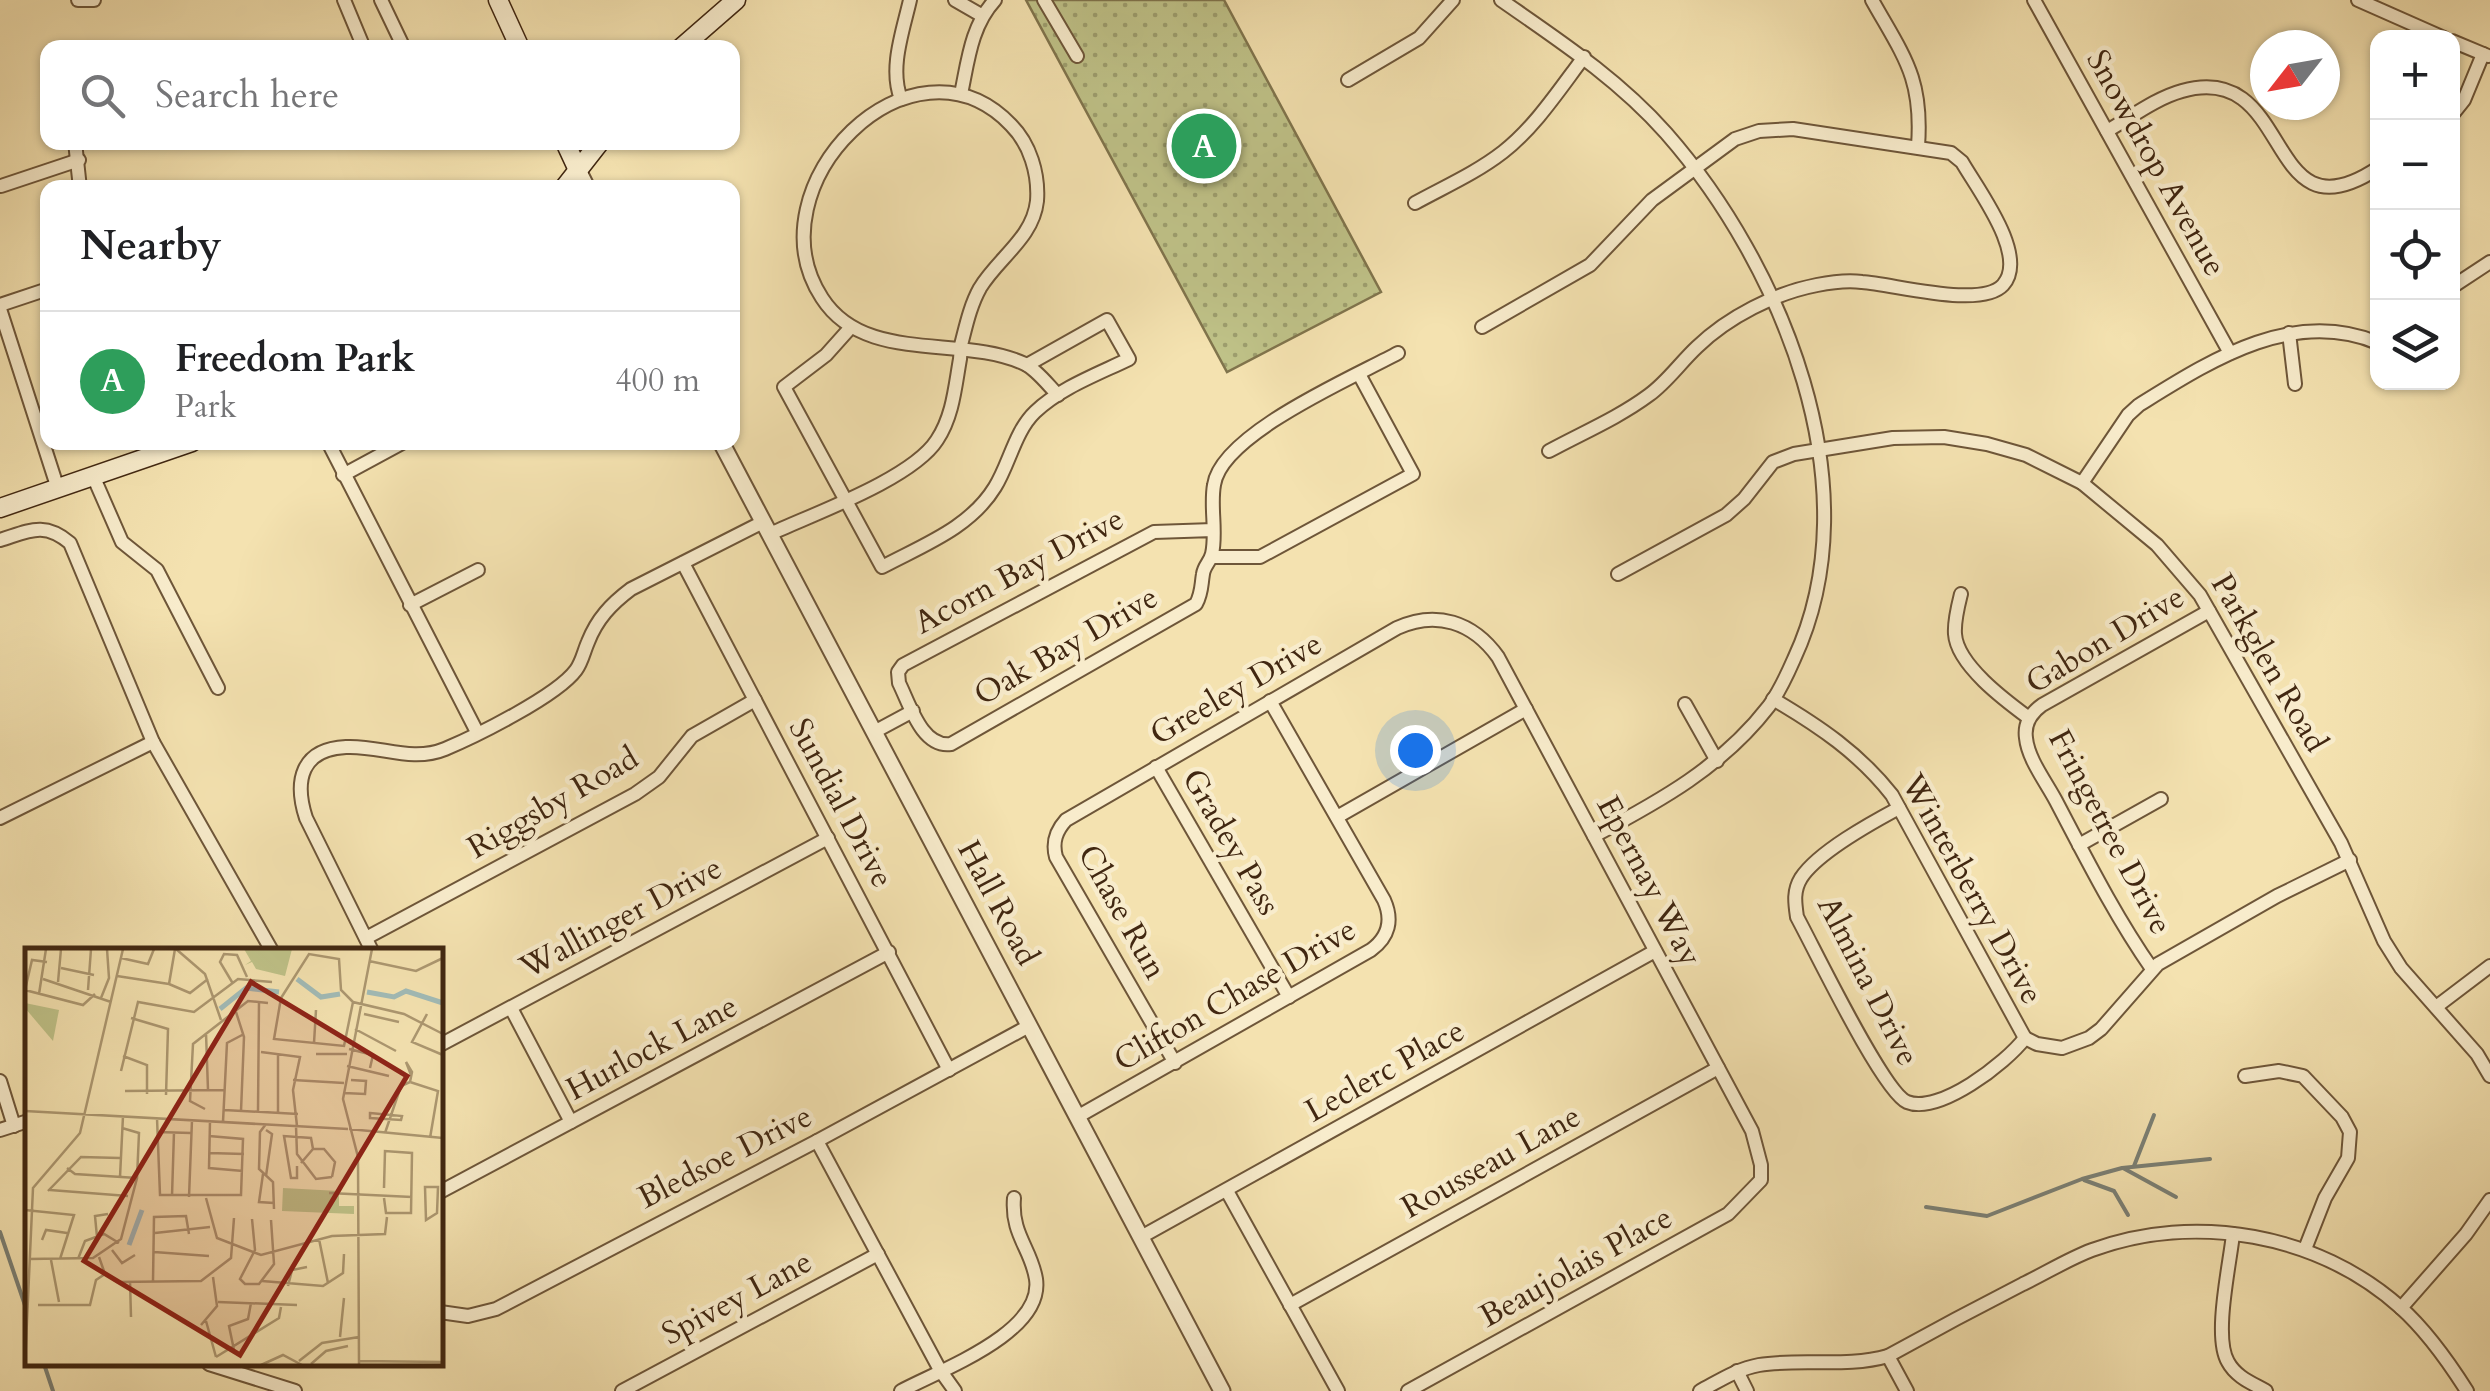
<!DOCTYPE html>
<html lang="en">
<head>
<meta charset="utf-8">
<style>
	:root { --surface:#fff; --page:#f6f6f6; --text:#202124; --muted:#757577; --line:#e0e0e0; --accent:#8f2418 }
	body { margin:0; font-family:Cardo,serif; background:var(--page); color:var(--text) }
	.controls { position:absolute; right:30px; top:30px; display:grid; overflow:hidden; border-radius:20px; box-shadow:0 2px 8px #0004 }
	.controls button { width:90px; height:90px; display:grid; place-items:center; padding:0; border:0; border-bottom:2px solid var(--line); background:var(--surface); color:var(--text); font:50px sans-serif }
	.compass { position:absolute; left:2250px; top:30px; width:90px; height:90px; border-radius:50%; background:var(--surface); box-shadow:0 2px 8px #0004; rotate:239deg }
	.you { position:absolute; left:1415px; top:750px; width:35px; height:35px; margin:-25px; border:8px solid #fff; border-radius:50%; background:#1a73e8; box-shadow:0 0 0 15px #1a73e833 }
	.badge { display:grid; place-items:center; width:65px; height:65px; border-radius:50%; background:var(--accent); color:#fff; font-size:32px; font-weight:700 }
	.pin { position:absolute; translate:-50% -50%; border:5px solid #fff; box-shadow:0 2px 10px #0006 }
	.list { margin:0; padding:0; list-style:none }
	h2 { display:flex; justify-content:space-between; align-items:center; height:130px; margin:0; padding:0 40px; font-size:42px }
	h2 small { font-size:32px; font-weight:400; color:var(--muted) }
	.list li { display:grid; grid-template-columns:65px 1fr auto; gap:30px; align-items:center; box-sizing:border-box; height:140px; padding:0 40px; border-top:2px solid var(--line) }
	.list b { display:block; font-size:38px; white-space:nowrap }
	.list p { margin:0; font-size:32px; white-space:nowrap; color:var(--muted) }
	.list em { font-size:32px; font-style:normal; color:var(--muted) }
	.icon { flex:none; width:55px; height:55px; fill:none; stroke:currentColor; stroke-width:2; stroke-linecap:round; stroke-linejoin:round }
	.map { position:relative; flex:none; width:2490px; height:1391px; overflow:hidden }
	.search { position:absolute; background:var(--surface); box-shadow:0 2px 8px #0004; left:40px; top:40px; width:700px; height:110px; display:flex; align-items:center; gap:25px; box-sizing:border-box; padding:0 35px; border-radius:20px; color:var(--muted); font-size:38px }
	.panel { position:absolute; background:var(--surface); box-shadow:0 2px 8px #0004; left:40px; top:180px; width:700px; height:270px; border-radius:20px }
	.map>svg:first-child { display:block }
</style>
</head>
<body>
<div class="map">
<svg width="2490" height="1391" viewBox="0 0 2490 1391">
	<defs>
		<pattern id="park-dots" width="8" height="8" patternUnits="userSpaceOnUse" patternTransform="scale(2.5)"><rect width="8" height="8" fill="#bfc288"/><path d="M2 2h.1M6 6h.1" fill="none" stroke="#9d9e6e" stroke-width="1.8" stroke-linecap="round"/></pattern>
	</defs>
	<rect width="100%" height="100%" fill="#f4e2b0"/>
	<filter id="stains"><feTurbulence type="fractalNoise" baseFrequency=".002" numOctaves="4"/><feColorMatrix values="0 0 0 0 .2 0 0 0 0 .09 0 0 0 0 .02 0 0 0 .5 -.17"/></filter>
	<radialGradient id="worn" r=".72"><stop offset=".6" stop-color="#630" stop-opacity="0"/><stop offset="1" stop-color="#630" stop-opacity=".3"/></radialGradient>
	<!-- park -->
	<path fill="url(#park-dots)" stroke="#80744c" stroke-width="2.5" d="M1026 0H1224L1381 292 1227 372Z"/>
	<g fill="none" stroke-linecap="round" stroke-linejoin="round">
		<!-- stream -->
		<g stroke="#7b8075" stroke-width="4">
			<path d="M2134 1166 2154 1115"/>
			<path d="M2123 1168 2176 1197"/>
			<path d="M2084 1180 2114 1191 2128 1215"/>
			<path d="M1926 1207 1987 1216 2082 1179 2122 1168 2210 1159"/>
			<path d="M0 1232 28 1314"/>
			<path d="M44 1364 53 1391"/>
		</g>
		<!-- minor casing -->
		<g stroke="#6e5639" stroke-width="16">
			<g id="minor">
				<path d="M78 0H94"/>
				<path d="M344 0 364 48"/>
				<path d="M381 0 404 48"/>
				<path d="M955 0 981 15"/>
				<path d="M1044 0 1077 56"/>
				<path d="M1501 0C1560 41 1618 79 1666 133 1782 265 1874 488 1794 659 1787 675 1779 692 1769 706 1722 767 1660 801 1594 836"/>
				<path d="M1872 0C1904 57 1923 78 1918 146"/>
				<path d="M2034 0 2230 353"/>
				<path d="M2358 0 2444 38"/>
				<path d="M2452 41 2488 56"/>
				<path d="M1348 80 1419 38 1453 0"/>
				<path d="M961 94C968 61 971 26 995 0"/>
				<path d="M901 99C889 68 903 31 910 0"/>
				<path d="M2452 115 2464 100 2483 54"/>
				<path d="M2107 131C2130 118 2156 98 2182 91 2296 59 2262 245 2378 168"/>
				<path d="M75 142 80 188"/>
				<path d="M1 186 79 160"/>
				<path d="M1415 203C1444 187 1476 173 1503 152 1535 127 1559 90 1584 57"/>
				<path d="M2452 287 2490 262"/>
				<path d="M0 305 48 289"/>
				<path d="M0 309 58 489"/>
				<path d="M851 327 826 355 784 387 882 567C923 545 970 528 995 487 1009 465 1015 431 1035 412 1060 388 1098 374 1129 359L1107 320 1027 365"/>
				<path d="M1482 327 1590 265 1652 200 1735 139 1759 131 1793 129 1951 153 1962 162C1978 190 2029 256 2003 285 1981 309 1894 284 1862 282 1847 280 1832 282 1817 285 1775 293 1728 317 1697 347 1680 363 1667 382 1649 395 1618 418 1582 433 1549 451"/>
				<path d="M2289 333 2295 384"/>
				<path d="M328 442 477 732"/>
				<path d="M343 475 404 442"/>
				<path d="M94 478 122 542 157 570 218 688"/>
				<path d="M2082 483 2128 415 2139 405C2210 361 2292 307 2378 343"/>
				<path d="M1213 530 1154 532 903 665 898 672 899 683C910 705 922 748 951 744L1196 604C1202 593 1201 586 1203 574 1204 566 1210 562 1212 554 1217 532 1210 507 1214 485 1221 434 1354 377 1398 353"/>
				<path d="M770 534C813 514 912 479 937 440 953 416 955 387 960 359L961 345C966 326 970 306 980 288 998 258 1033 238 1037 201 1039 174 1030 144 1011 125 912 22 749 186 822 298 865 365 961 334 1025 364 1037 370 1048 385 1058 395"/>
				<path d="M0 540C29 531 44 521 70 543L153 742 272 951"/>
				<path d="M1212 557H1260L1413 474 1359 374"/>
				<path d="M683 563 949 1070"/>
				<path d="M1618 574 1726 515 1744 499 1773 462 1794 454 1893 438 1944 437 1987 444 2026 455 2082 483 2157 545 2200 595 2341 843 2384 941 2401 968 2477 1054 2490 1076"/>
				<path d="M1961 594C1958 606 1954 621 1955 634 1957 665 2006 701 2029 718"/>
				<path d="M410 605 478 570"/>
				<path d="M1773 699C1819 726 1859 753 1892 795L2025 1038"/>
				<path d="M1685 704 1717 761"/>
				<path d="M874 732 913 711"/>
				<path d="M1156 767 1289 997"/>
				<path d="M1899 808C1871 823 1818 852 1801 878 1793 891 1795 903 1797 917 1814 948 1883 1092 1907 1102 1939 1115 2006 1063 2025 1038"/>
				<path d="M1337 817 1526 709"/>
				<path d="M0 818 153 742"/>
				<path d="M2079 845 2161 799"/>
				<path d="M366 938 635 794 659 777 692 736 755 700"/>
				<path d="M372 951 306 818C294 781 301 749 346 747 380 745 411 763 445 749 476 736 557 696 576 670 582 662 584 651 588 642 597 619 611 604 631 589L763 522"/>
				<path d="M2152 969C2115 916 2086 858 2056 801 2046 782 2028 759 2026 738 2024 724 2031 713 2042 705L2209 611"/>
				<path d="M2436 1007 2490 966"/>
				<path d="M511 1008 571 1122"/>
				<path d="M2025 1038 2037 1044 2062 1048 2089 1038 2101 1029 2158 964 2277 896 2350 860"/>
				<path d="M440 1045 828 838"/>
				<path d="M1175 1063 1056 857C1052 842 1056 831 1066 820L1397 628C1436 610 1473 622 1498 657L1752 1131 1761 1165V1180L1728 1214 1408 1391"/>
				<path d="M2245 1076 2279 1071 2303 1076 2342 1117 2350 1132 2348 1158 2325 1198 2305 1249"/>
				<path d="M0 1081 14 1126"/>
				<path d="M1077 1117 1371 950C1389 937 1393 920 1384 900L1270 701"/>
				<path d="M0 1130 28 1121"/>
				<path d="M817 1141 940 1370 955 1391"/>
				<path d="M1227 1191 1338 1391"/>
				<path d="M440 1192 889 952"/>
				<path d="M2233 1234C2230 1264 2213 1337 2228 1362 2236 1377 2252 1383 2266 1391"/>
				<path d="M1141 1237 1655 951"/>
				<path d="M1290 1305 1718 1068"/>
				<path d="M2401 1308 2466 1234 2490 1200"/>
				<path d="M440 1312 468 1316 496 1309 817 1141 1029 1026"/>
				<path d="M1888 1356 1907 1391"/>
				<path d="M209 1364 295 1391"/>
				<path d="M1737 1371 1747 1391"/>
				<path d="M622 1391 878 1254"/>
				<path d="M901 1391C940 1370 1044 1333 1036 1279 1031 1248 1011 1235 1014 1198"/>
				<path d="M1700 1391C1719 1381 1737 1369 1759 1365 1802 1358 1846 1368 1888 1356 1933 1331 1978 1307 2023 1284 2046 1273 2068 1259 2092 1250 2195 1212 2318 1234 2400 1307 2427 1331 2448 1361 2467 1391"/>
			</g>
		</g>
		<!-- tertiary casing -->
		<g stroke="#6e5639" stroke-width="19">
			<g id="tertiary">
				<path d="M578 170 587 188"/>
				<path d="M721 442 1222 1391"/>
			</g>
		</g>
		<!-- secondary casing -->
		<g stroke="#412711" stroke-width="21">
			<g id="secondary">
				<path d="M498 0 520 48"/>
				<path d="M681 48 736 0"/>
				<path d="M565 142 578 170"/>
				<path d="M564 188 600 142"/>
				<path d="M0 508 192 442"/>
			</g>
		</g>
		<!-- minor -->
		<use href="#minor" stroke="#f8eccc" stroke-width="12"/>
		<!-- tertiary -->
		<use href="#tertiary" stroke="#f8eccc" stroke-width="15"/>
		<!-- secondary -->
		<use href="#secondary" stroke="#f8eccc" stroke-width="18"/>
	</g>
	<g text-anchor="middle" dominant-baseline="central" stroke-width="9" stroke-linejoin="round" paint-order="stroke">
		<!-- street labels -->
		<g font-size="32" fill="#412711" stroke="#f8eccc">
			<text transform="translate(2156 163) rotate(61)">Snowdrop Avenue</text>
			<text transform="translate(1019 571) rotate(-28)">Acorn Bay Drive</text>
			<text transform="translate(2105 640) rotate(-31)">Gabon Drive</text>
			<text transform="translate(1066 646) rotate(-30)">Oak Bay Drive</text>
			<text transform="translate(2269 663) rotate(60)">Parkglen Road</text>
			<text transform="translate(1236 689) rotate(-30)">Greeley Drive</text>
			<text transform="translate(553 803) rotate(-30)">Riggsby Road</text>
			<text transform="translate(841 803) rotate(62)">Sundial Drive</text>
			<text transform="translate(2110 832) rotate(62)">Fringetree Drive</text>
			<text transform="translate(1231 842) rotate(60)">Gradey Pass</text>
			<text transform="translate(1649 881) rotate(62)">Epernay Way</text>
			<text transform="translate(1972 889) rotate(61)">Winterberry Drive</text>
			<text transform="translate(998 903) rotate(62)">Hall Road</text>
			<text transform="translate(1122 912) rotate(61)">Chase Run</text>
			<text transform="translate(621 918) rotate(-28)">Wallinger Drive</text>
			<text transform="translate(1868 981) rotate(63)">Almina Drive</text>
			<text transform="translate(1235 995) rotate(-30)">Clifton Chase Drive</text>
			<text transform="translate(652 1048) rotate(-28)">Hurlock Lane</text>
			<text transform="translate(1385 1071) rotate(-29)">Leclerc Place</text>
			<text transform="translate(725 1157) rotate(-27)">Bledsoe Drive</text>
			<text transform="translate(1491 1162) rotate(-29)">Rousseau Lane</text>
			<text transform="translate(1576 1267) rotate(-29)">Beaujolais Place</text>
			<text transform="translate(737 1298) rotate(-28)">Spivey Lane</text>
		</g>
	</g>
	<!-- overview -->
	<g transform="translate(25 948)">
		<rect width="418" height="418" fill="#f4e2b0"/>
		<path d="M0 55 34 62 28 93 0 60Z" fill="#bfc288"/>
		<path d="M219 1H267L260 28 231 21 227 14 220 17 226 13ZM258 240 314 243V258H329V266L257 263Z" fill="#bfc288"/>
		<path fill="none" stroke="#a1bbb7" stroke-width="5" d="M272 31 296 49 315 46M342 44 369 49 381 43 418 55M195 61 221 40 254 44M104 297 117 262"/>
		<path fill="none" stroke="#ac9770" stroke-width="2.5" d="M151 1 180 26 196 72M96 10 123 16 129 1M344 13 391 23 418 10M22 14 7 12 0 42 58 57 70 46M36 20 69 27M92 28 144 36M18 31 86 54M33 34 36 1M207 34 195 14 199 6 212 7 222 29M144 36 165 45 183 31M144 36 150 1M63 42 66 1M14 46 21 1M76 50 84 30 82 1M328 54 319 98 249 91 256 50 284 6 314 11 316 42 328 54 379 66 418 86M211 64 219 89 216 163M339 66 374 74M402 66 387 94 418 107M106 70 143 81 141 147M330 81 371 103M181 85 183 142M289 95 291 62M324 101 348 107 345 120M236 104 275 109 268 142 272 178M253 106V165M291 106H322M98 108 122 117V146M322 118 364 128M96 123 113 54 169 64 213 31 247 34M268 132 319 135M385 134 413 143 405 190M385 134 387 124 381 114 386 127M100 143 199 142M319 145 340 146 341 133 326 132M180 161 165 153 168 96 223 53 243 55M199 162 273 166M0 163 323 181M233 164 234 53M345 165 377 168 376 172 345 170ZM132 170 135 247H216L218 191 184 188M185 173 184 220 218 223M198 174 202 95 219 86M241 176 235 184 234 221 248 234 249 261M271 178 272 206 291 231 307 229M324 181 418 190M241 182 247 186 241 228M132 184 166 185M360 185 376 138 385 134M184 205 219 206M276 215 288 201H299L310 214 307 229M272 218V230H266L259 188 286 190 288 201M42 220 50 226 112 230M238 226 234 254 249 255M95 229 98 168M400 239H413L412 265 401 272ZM359 240 360 203 387 205 386 265H361L359 250M25 242 103 248M23 243 56 209 95 210M304 245 387 249M147 248 149 184M164 249 167 172M181 250 192 290 236 307 307 288 360 286 362 269M0 262 49 267 35 311M227 271 230 302 215 331 220 336H234L249 316 246 272M130 285 185 279M72 289 70 268 83 266M294 291 303 335M17 292 21 282 42 285M87 302 97 315 110 307M129 304 184 308M74 309 80 326 92 334 176 333 206 310 209 270M4 311 68 310 96 291 112 230 114 185 97 180M53 311 60 293 79 286 94 295M26 312 34 354M105 333 106 369M128 333 129 269 161 268 164 286M237 333 298 338 318 325 319 306M263 338 267 322 282 319M193 354 272 357M13 357H65L71 332 80 326M181 373 191 409M176 377 192 358 188 329M315 389 319 350M209 402 204 378 223 371 226 355M191 409 254 370 256 359M274 413 297 395 334 389M334 413 418 414M286 416 301 403 323 398M0 417 8 240 55 185 98 1M236 417 258 407 277 417M334 417 333 209 318 151 347 1"/>
		<path fill="#8f2418" fill-opacity="0.15" stroke="#8f2418" stroke-width="5" d="M226 34 382 128 215 407 59 313Z"/>
		<rect width="418" height="418" fill="none" stroke="#412711" stroke-width="5"/>
	</g>
	<rect width="100%" height="100%" filter="url(#stains)"/>
	<rect width="100%" height="100%" fill="url(#worn)"/>
</svg>
<div class="controls">
<button>+</button>
<button>−</button>
<button><svg class="icon" aria-label="locate" viewBox="0 0 24 24"><circle cx="12" cy="12" r="6"/><path d="M12 2v4M12 18v4M2 12h4M18 12h4"/></svg></button>
<button><svg class="icon" aria-label="layers" viewBox="0 0 24 24"><path d="M12 4l9 5-9 5-9-5zM3 14l9 5 9-5"/></svg></button>
</div>
<svg class="compass" viewBox="-18 -18 36 36"><path d="M0-13l5 13h-10z" fill="#e53935"/><path d="M0 13l5-13h-10z" fill="#757577"/></svg>
<div class="you"></div>
<div class="pin badge" style="left:1204px;top:146px;background:#2e9e5b">A</div>
<div class="search"><svg class="icon" aria-label="search" viewBox="0 0 24 24"><circle cx="10" cy="10" r="6"/><path d="M15 15l6 6"/></svg>Search here</div>
<section class="panel">
<h2>Nearby<small></small></h2>
<ul class="list">
<li><span class="badge" style="background:#2e9e5b">A</span><div><b>Freedom Park</b><p>Park</p></div><em>400 m</em></li>
</ul>
</section>
</div>
</body>
</html>
